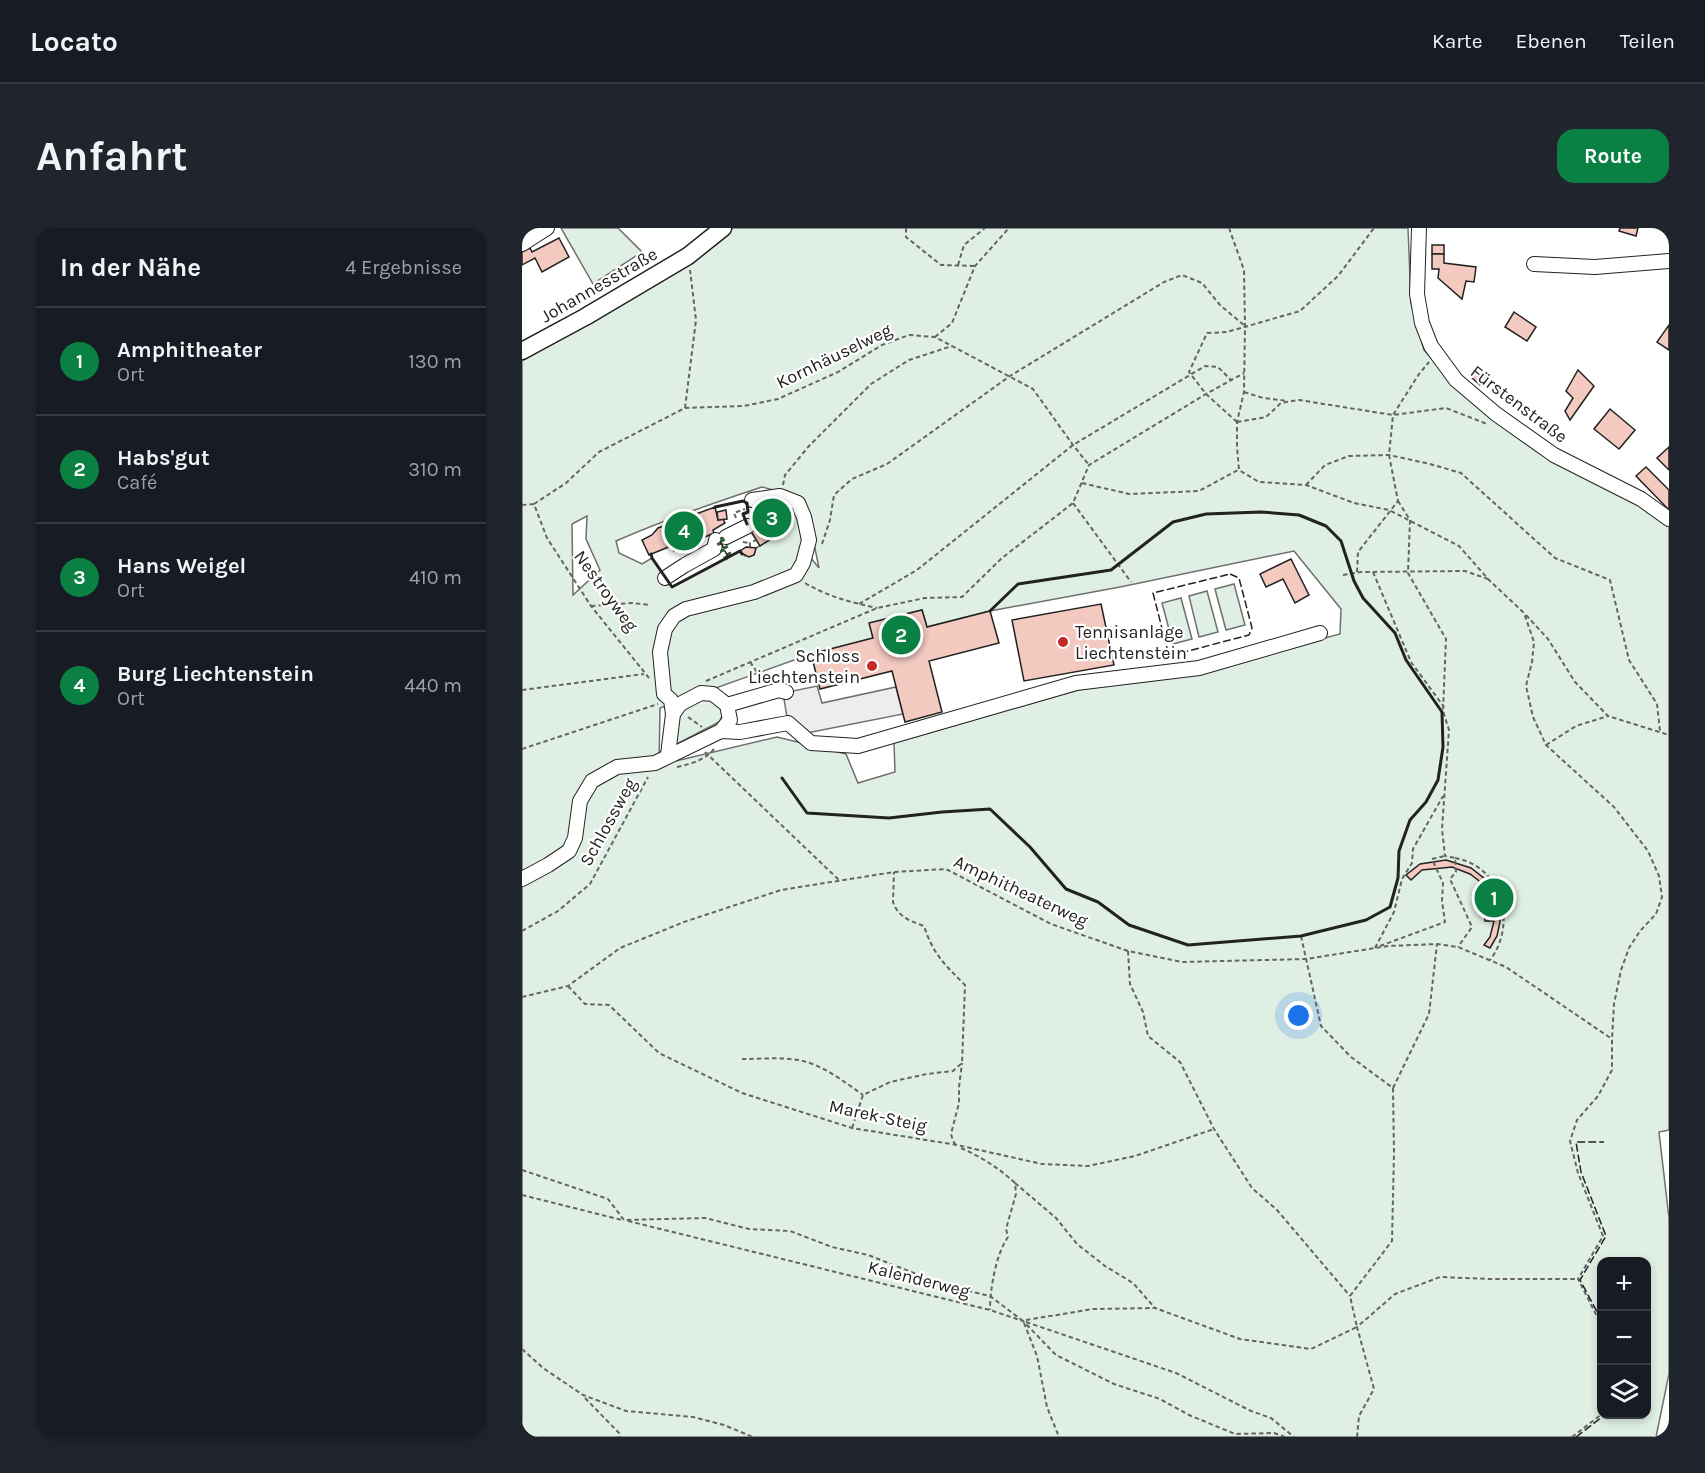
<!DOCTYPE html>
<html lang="de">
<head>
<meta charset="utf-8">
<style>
	:root { --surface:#171b24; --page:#20242c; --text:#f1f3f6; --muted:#9ea1a6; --line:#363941; --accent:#0b8043 }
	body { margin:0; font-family:Karla,sans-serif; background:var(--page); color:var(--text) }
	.controls { position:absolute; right:18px; bottom:18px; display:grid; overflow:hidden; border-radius:12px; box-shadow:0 3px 9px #0003 }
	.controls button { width:54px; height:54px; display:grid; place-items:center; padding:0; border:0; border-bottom:2px solid var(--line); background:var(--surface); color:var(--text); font:30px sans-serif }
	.you { position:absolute; left:777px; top:788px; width:21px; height:21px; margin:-15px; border:4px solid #fff; border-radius:50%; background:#1a73e8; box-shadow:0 0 0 9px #1a73e833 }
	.badge { display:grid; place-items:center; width:39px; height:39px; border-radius:50%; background:var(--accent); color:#fff; font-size:20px; font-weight:700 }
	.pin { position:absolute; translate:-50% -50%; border:3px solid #fff; box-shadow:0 2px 6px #0006 }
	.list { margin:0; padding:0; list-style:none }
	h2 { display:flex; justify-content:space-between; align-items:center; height:78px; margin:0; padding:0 24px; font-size:26px }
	h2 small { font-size:20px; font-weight:400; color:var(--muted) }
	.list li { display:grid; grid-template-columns:39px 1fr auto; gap:18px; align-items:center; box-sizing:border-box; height:108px; padding:0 24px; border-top:2px solid var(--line) }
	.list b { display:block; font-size:22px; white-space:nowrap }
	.list p { margin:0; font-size:20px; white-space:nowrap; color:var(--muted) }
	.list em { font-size:20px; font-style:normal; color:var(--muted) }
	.icon { flex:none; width:33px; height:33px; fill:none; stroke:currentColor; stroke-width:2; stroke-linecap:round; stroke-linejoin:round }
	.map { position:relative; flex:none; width:1147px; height:1209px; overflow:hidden; border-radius:18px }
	header { display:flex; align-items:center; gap:36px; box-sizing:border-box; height:84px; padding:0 30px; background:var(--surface); border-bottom:2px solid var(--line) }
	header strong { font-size:28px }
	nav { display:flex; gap:33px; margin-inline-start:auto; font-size:21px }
	.intro { display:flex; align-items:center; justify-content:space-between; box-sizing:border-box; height:144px; padding:0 36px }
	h1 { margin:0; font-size:42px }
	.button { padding:15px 27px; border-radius:18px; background:var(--accent); color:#fff; font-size:21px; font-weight:700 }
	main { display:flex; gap:36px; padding:0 36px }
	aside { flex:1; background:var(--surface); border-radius:18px; box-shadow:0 3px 9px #0003 }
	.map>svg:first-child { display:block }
</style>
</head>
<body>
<header>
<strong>Locato</strong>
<nav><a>Karte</a><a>Ebenen</a><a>Teilen</a></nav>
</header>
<div class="intro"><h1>Anfahrt</h1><a class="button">Route</a></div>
<main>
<aside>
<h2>In der Nähe<small>4 Ergebnisse</small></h2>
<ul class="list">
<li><span class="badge">1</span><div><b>Amphitheater</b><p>Ort</p></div><em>130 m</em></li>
<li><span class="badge">2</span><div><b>Habs'gut</b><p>Café</p></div><em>310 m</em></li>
<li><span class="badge">3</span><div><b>Hans Weigel</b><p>Ort</p></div><em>410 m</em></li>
<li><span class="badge">4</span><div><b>Burg Liechtenstein</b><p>Ort</p></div><em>440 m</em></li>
</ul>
</aside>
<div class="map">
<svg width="1147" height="1209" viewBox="0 0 1147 1209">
	<rect width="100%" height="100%" fill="#fff"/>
	<!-- green -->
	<g fill="#e0efe3" stroke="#6f6f6f" stroke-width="1.5" fill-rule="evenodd">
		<path d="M39 0H96L120 24 71 56Z"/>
		<path d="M211 0H886L889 75 902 122 935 160 1014 223 1115 275 1147 297V902L1137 904 1147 990V1146L1134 1209H0V133L182 26ZM240 259 273 268 285 282 297 340 280 319V295L270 278C253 280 247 287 242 302L249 311 234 320 232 327 223 328 218 323 150 359 130 330 120 336 97 325 94 313C142 292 191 275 240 259ZM65 288 64 311 78 342 51 367 50 296ZM772 323 819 381 818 406 680 443 556 462 372 515 373 544 336 555 324 526 255 509 137 537 138 480 289 426 351 410 348 395 400 382 405 399 468 383 598 359ZM1080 1034H1124V1186H1080Z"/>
		<path d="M712 356 723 397 704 402 693 361Z"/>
		<path d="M685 363 696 404 677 409 667 368Z"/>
		<path d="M659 370 670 411 651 416 640 375Z"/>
		<path d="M175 470 198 473 201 486 197 494 153 517C155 490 153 487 175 470Z"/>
	</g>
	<!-- parking -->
	<path fill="#ededed" stroke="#6f6f6f" stroke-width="1.5" d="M295 458 300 475 374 459 381 486 280 506 266 495 261 465Z"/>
	<!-- building -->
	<g fill="#f3c9c0" stroke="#222" stroke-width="1.5">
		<path d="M1098 0H1116L1114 8 1097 3Z"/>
		<path d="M37 10 47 29 20 44 13 30 0 37V24L8 20 10 24Z"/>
		<rect x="910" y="17" width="12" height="9"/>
		<path d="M910 26H922V35L954 39 952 54 944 53 940 71 916 50 917 41H910Z"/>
		<path d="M992 84 1014 99 1005 113 983 99Z"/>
		<path d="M1147 97V122L1135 114Z"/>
		<path d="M957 140 965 147 958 157 950 150Z"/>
		<path d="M1056 142 1072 158 1048 192 1043 183 1051 170 1044 163Z"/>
		<path d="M1088 181 1113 202 1097 221 1072 201Z"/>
		<path d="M1147 219V242L1135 230Z"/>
		<path d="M1124 239 1147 262V282L1114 248Z"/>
		<path d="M193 279 196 292 201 291 203 295 191 302 192 305 152 323 149 318 127 327 120 312 130 307 136 300Z"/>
		<path d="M204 282 205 291 196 292 195 284Z"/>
		<path d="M228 302H242L249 311 238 318Z"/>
		<path d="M224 319 234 320 232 327 227 329 221 326 218 323Z"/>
		<path d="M769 331 787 367 773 375 761 351 744 359 738 346Z"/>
		<path d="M579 376 592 437 502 453 490 392Z"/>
		<path d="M400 382 405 399 468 383 477 415 407 433 420 484 383 494 370 443 298 461 289 426 351 410 347 395Z"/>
		<path d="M924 632 949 640 963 651 971 663 978 677V694L975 708 968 720 962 717 968 709 972 693H963L961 679 973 678 964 660 956 652 948 646 930 639 900 642 889 652 884 647 898 636Z"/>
	</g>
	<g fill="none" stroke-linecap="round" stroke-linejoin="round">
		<!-- minor casing -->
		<g stroke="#222" stroke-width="16">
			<g id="minor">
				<path d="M897 0 895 66 900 95 909 118 934 152 974 186 1032 227 1119 271 1147 291"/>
				<path d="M0 16 25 0"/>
				<path d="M1012 36 1073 39 1147 33"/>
				<path d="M204 309 226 298"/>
				<path d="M143 350 163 337 192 321 194 312"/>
				<path d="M205 477 257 462 264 464"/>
				<path d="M151 486 149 472 142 466 138 424 143 401 152 388 164 381 232 364 274 347 281 335 287 312 282 289 276 275 258 268 230 272"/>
				<path d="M146 527 151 486 158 476 179 465 191 466 205 477 208 492 199 503"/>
				<path d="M0 651 26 637 47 623 53 610 58 573 70 553 95 539 133 535 199 503 218 504 266 495 289 515 336 518 554 455 677 440 798 405"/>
			</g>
		</g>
		<!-- major casing -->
		<g stroke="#222" stroke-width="19">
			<path id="major" d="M0 123 63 89 166 28 201 0"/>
		</g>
		<!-- path -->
		<g stroke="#646464" stroke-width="2" stroke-dasharray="4.5 3" stroke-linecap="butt">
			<path d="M384 0V9L419 37 453 38"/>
			<path d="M707 0 722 42 723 98 722 164 715 194V219L717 242 737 254 784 257 832 275 867 282 937 318 967 352 1002 385 1012 414 1010 434 1004 458 1011 489 1024 517 1092 579 1126 623 1137 648 1140 669 1134 686 1118 703 1107 720 1099 742 1092 776 1090 811V842L1076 868 1055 892 1048 913 1056 945 1081 1008 1056 1051 1080 1098"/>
			<path d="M436 37 442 17 463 0"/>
			<path d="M413 109 430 95 453 38 487 0"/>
			<path d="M722 164 741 170 766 173"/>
			<path d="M163 180 174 92 168 42"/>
			<path d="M715 194 744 189 759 175 777 172 871 187 924 180 965 196"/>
			<path d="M715 194 684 166 667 144 685 105 705 104 778 83 816 48 852 0"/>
			<path d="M560 255 607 266 677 263 716 242"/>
			<path d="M261 257 263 247 287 218 349 156 387 132 430 118"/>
			<path d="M784 257 803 237 827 228 867 227 908 236 939 245 1033 330 1088 352 1107 432 1135 476 1138 503"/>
			<path d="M876 273 888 292 886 345 924 411 921 483 927 502 920 601 923 628 933 630 934 644 928 651 950 699 936 719"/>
			<path d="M551 275 609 354"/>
			<path d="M12 276 44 255 77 224 163 180 222 178 256 171 316 144 360 117 387 107 413 109 511 161 551 217 567 237"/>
			<path d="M0 277 12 276 25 310 69 378 127 450"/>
			<path d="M214 290 212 285 223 281"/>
			<path d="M221 314 228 315"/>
			<path d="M300 316 308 292 312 267 330 251 365 236 488 148 642 54 660 47 680 55 698 77 723 98"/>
			<path d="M228 319V315L234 312"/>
			<path d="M835 344 836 324 876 273 867 227 871 187 897 146 907 134"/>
			<path d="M851 344 889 434 922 479"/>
			<path d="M821 347 839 344 943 343 966 351"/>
			<path d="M283 355C307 369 328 374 355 380"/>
			<path d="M337 376 395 342 551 217 683 138 696 139 709 152"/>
			<path d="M69 378 110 375 129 377"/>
			<path d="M1004 387 1026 411 1053 454 1086 488 1147 507"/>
			<path d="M228 434 242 454"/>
			<path d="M184 453 355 380 403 370 440 369 480 330 551 275 567 237 684 166 722 145"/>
			<path d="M0 462 122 446"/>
			<path d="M166 489 180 499"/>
			<path d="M1024 517 1054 498 1086 488"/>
			<path d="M0 521 136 476"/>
			<path d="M183 524 318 653"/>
			<path d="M155 539C169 536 183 532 192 521"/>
			<path d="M933 630C981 638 995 697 968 732"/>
			<path d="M0 703 36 683 68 656 126 549"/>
			<path d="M858 718 923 694 920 673 921 655 910 631 923 628"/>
			<path d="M853 720 872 684 880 651 890 635 891 621 921 568"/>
			<path d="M606 723 608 756 621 784 626 808 658 834 692 901 730 960 755 982 828 1068"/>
			<path d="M46 758 63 776 87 777 137 825 220 865 330 900 435 917 520 936 566 938 613 928 692 901"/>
			<path d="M0 769 46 758 98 720 162 694 259 662 372 644 424 641 529 696 606 723 660 734 784 731 866 718 915 716 936 719 984 739 1090 811"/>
			<path d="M220 831C238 831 258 829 276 832 300 836 321 853 341 867"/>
			<path d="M871 860 907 786 915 716"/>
			<path d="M330 900 341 867 368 854 405 846 431 843 440 835 443 757C423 737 411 726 402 698 388 693 376 689 371 674L372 644"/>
			<path d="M434 917 431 913 429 906 437 875V859L440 835"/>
			<path d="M439 920C459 929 477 940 493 955L494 966 484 1001 486 1009C474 1026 468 1061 468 1082"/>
			<path d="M0 942 86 971 102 992 183 990 227 1001 268 1003 310 1019 346 1027 425 1058 468 1068 501 1093 654 1145 729 1183 749 1190 772 1209"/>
			<path d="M493 955 534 990 555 1016 583 1038 611 1055 633 1080"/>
			<path d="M0 967 100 992"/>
			<path d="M106 993 468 1082 501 1093 534 1127 592 1156 638 1171 667 1187 713 1206 752 1205 763 1209"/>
			<path d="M504 1092 571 1081 633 1080 718 1111 789 1121 835 1099 828 1068 870 1013 872 925 871 860 829 829 799 798 779 708"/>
			<path d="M502 1095 515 1128 525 1179 537 1209"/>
			<path d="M0 1121 21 1140 61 1167 104 1183 171 1189 202 1197 231 1209"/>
			<path d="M63 1170 98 1206V1209"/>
			<path d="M835 1209 837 1188 852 1161 835 1099 873 1066 918 1049 968 1051H1056"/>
			<path d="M1050 1209 1080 1186"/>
		</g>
		<!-- minor -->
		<use href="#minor" stroke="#fff" stroke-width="14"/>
		<!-- major -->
		<use href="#major" stroke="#fff" stroke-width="16"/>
		<!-- hedge -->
		<path stroke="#2f5e38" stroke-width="4.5" stroke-dasharray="3 4.5" stroke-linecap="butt" d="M200 311 208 328 204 330 196 313Z"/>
		<!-- fence -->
		<g stroke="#222" stroke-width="1.5" stroke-dasharray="8 3" stroke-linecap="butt">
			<path d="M198 313 206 329"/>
			<path d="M708 346 717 350 730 400 727 407 647 428 631 365Z"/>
			<path d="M1080 1093 1058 1052 1084 1008 1059 944 1054 914H1082"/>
			<path d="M1054 1209 1084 1186"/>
		</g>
		<!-- wall -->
		<g stroke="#222" stroke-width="3">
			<path d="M193 279 221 273 225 275 226 284 221 286 225 296"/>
			<path d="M129 326 130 330 150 359 218 323 220 326"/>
			<path d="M260 550 285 585 367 590 420 584 468 581 508 619 544 661 576 674 607 697 666 717 779 708 844 692 868 679 876 650 877 623 888 592 904 574 916 552 921 519 920 484 884 432 873 405 841 370 832 353 819 313 804 298 777 287 739 284 684 286 651 294 589 342 496 356 468 383"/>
		</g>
	</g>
	<!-- markers -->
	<g fill="#c62828" stroke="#fff" stroke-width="2">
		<circle cx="541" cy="414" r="6"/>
		<circle cx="350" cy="438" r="6"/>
	</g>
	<g text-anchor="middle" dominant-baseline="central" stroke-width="4.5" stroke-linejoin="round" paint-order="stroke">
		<!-- street labels -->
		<g font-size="18" fill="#222" stroke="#fff">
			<text transform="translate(77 57) rotate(-30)">Johannesstraße</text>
			<text transform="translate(312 128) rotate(-26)">Kornhäuselweg</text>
			<text transform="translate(997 176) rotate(37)">Fürstenstraße</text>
			<text transform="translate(84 363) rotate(54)">Nestroyweg</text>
			<text transform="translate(86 594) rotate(-61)">Schlossweg</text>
			<text transform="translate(499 663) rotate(25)">Amphitheaterweg</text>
			<text transform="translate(356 888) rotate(12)">Marek-Steig</text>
			<text transform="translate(397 1051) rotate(14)">Kalenderweg</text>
		</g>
		<!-- poi labels -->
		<g font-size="18" fill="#222" stroke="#fff" text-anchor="start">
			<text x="553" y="404">Tennisanlage<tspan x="553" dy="21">Liechtenstein</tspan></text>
			<text x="338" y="428" text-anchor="end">Schloss<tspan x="338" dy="21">Liechtenstein</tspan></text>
		</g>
	</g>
</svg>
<div class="controls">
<button>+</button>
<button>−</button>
<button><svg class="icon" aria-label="layers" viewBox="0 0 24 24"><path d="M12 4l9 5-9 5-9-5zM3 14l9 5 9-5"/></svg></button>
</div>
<div class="you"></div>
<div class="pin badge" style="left:972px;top:670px">1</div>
<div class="pin badge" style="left:379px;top:407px">2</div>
<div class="pin badge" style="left:250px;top:290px">3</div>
<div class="pin badge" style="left:162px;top:303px">4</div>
</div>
</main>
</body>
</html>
